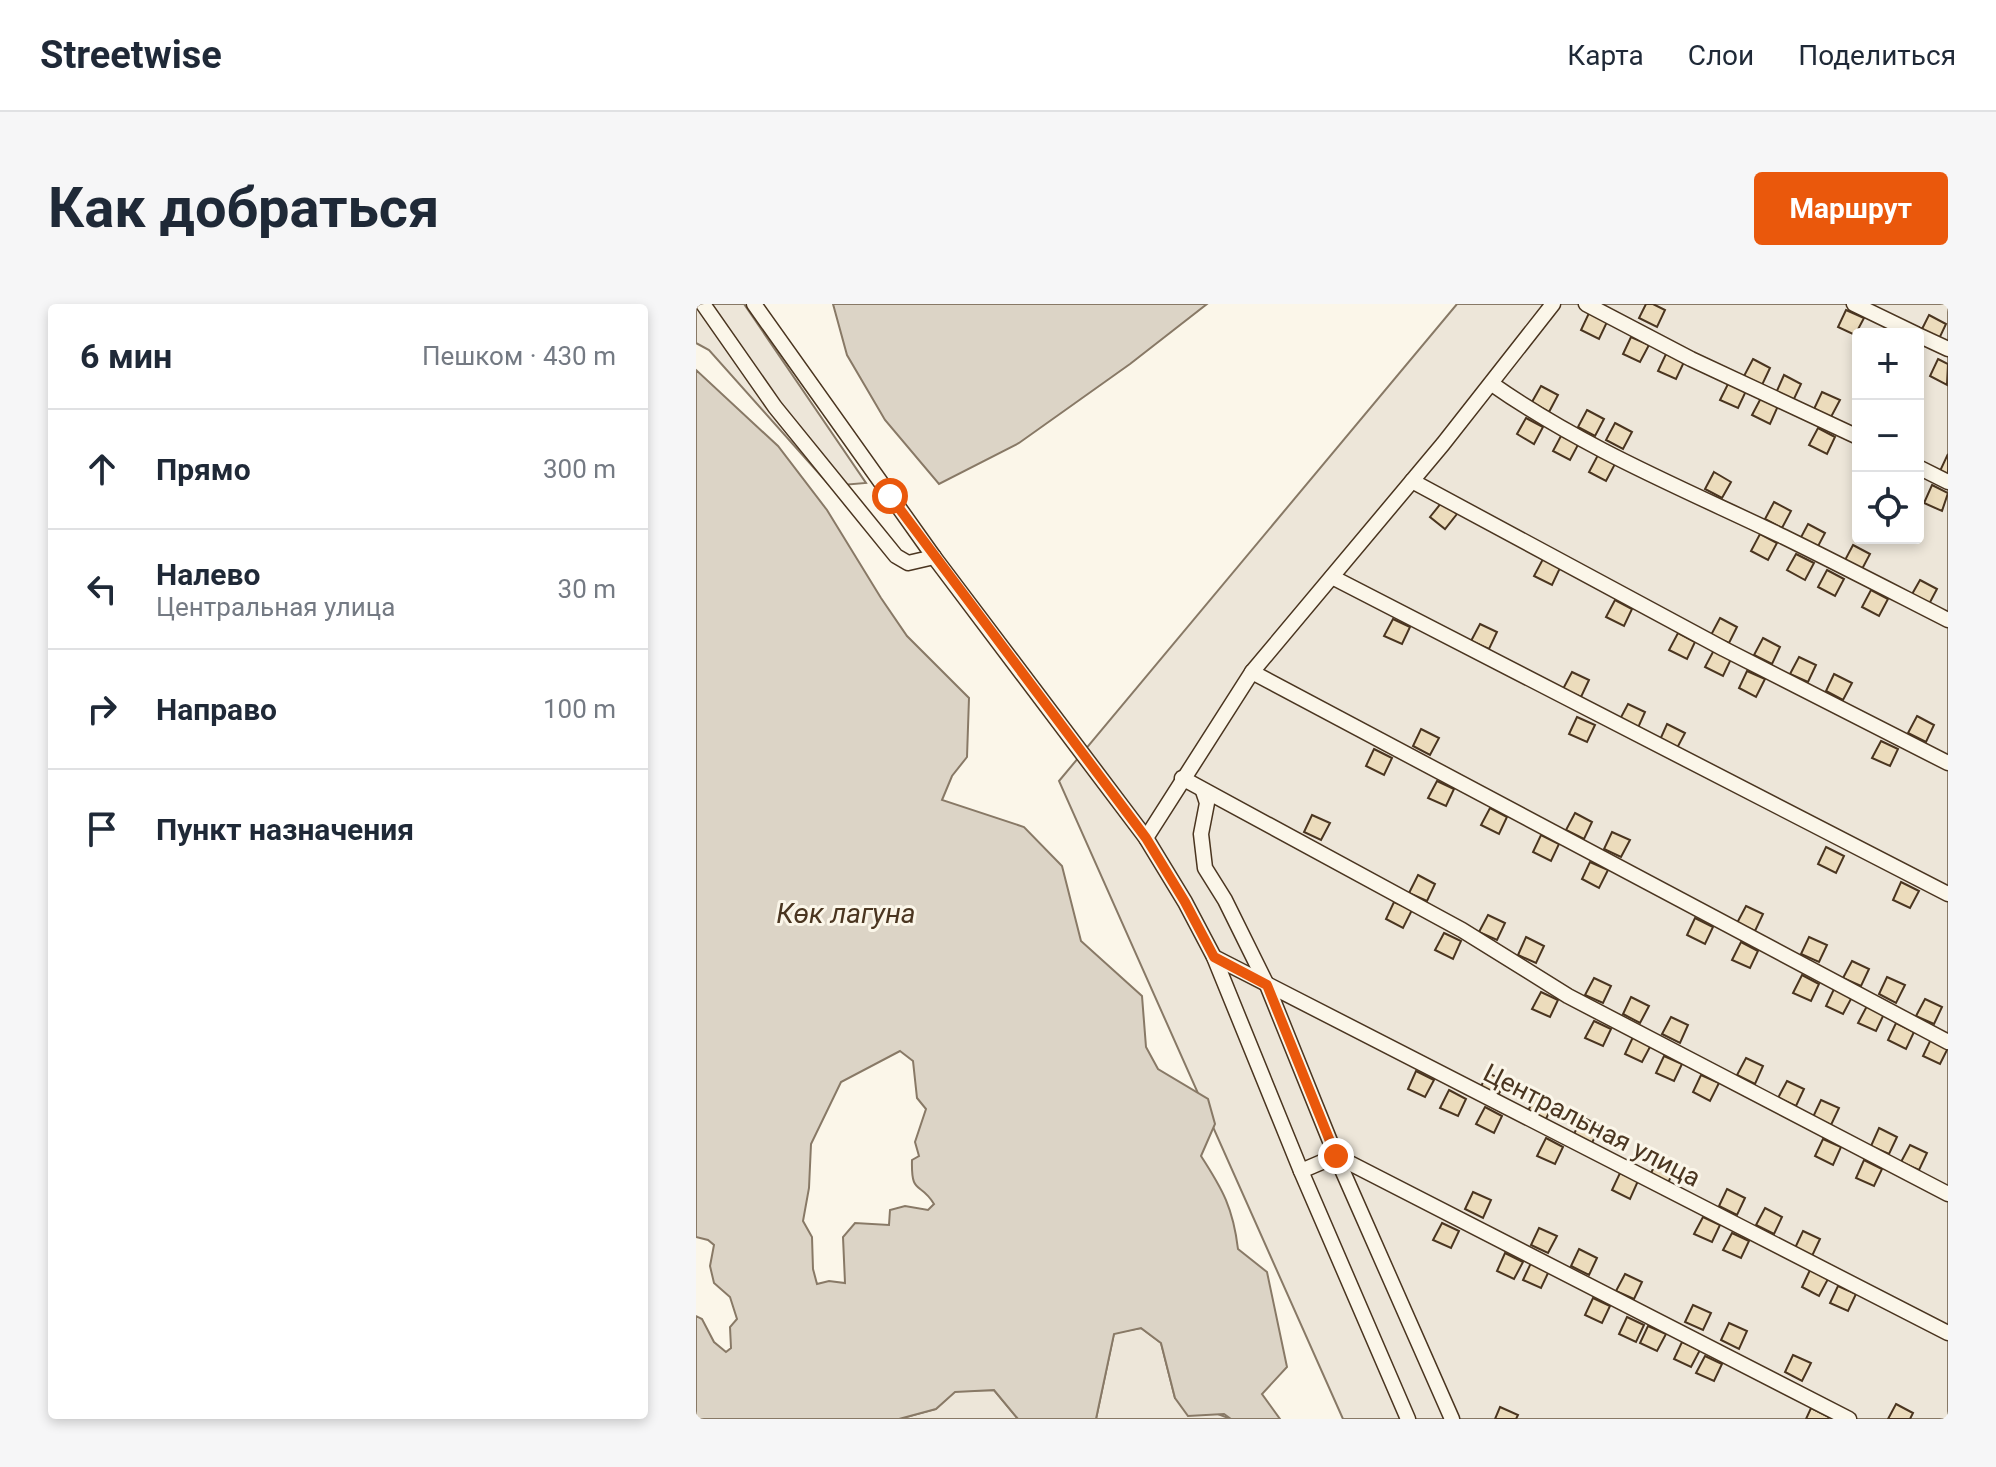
<!DOCTYPE html>
<html lang="ru">
<head>
<meta charset="utf-8">
<style>
	:root { --surface:#fff; --page:#f6f6f7; --text:#1f2937; --muted:#747a83; --line:#e0e1e3; --accent:#ea580c }
	body { margin:0; font-family:Roboto,sans-serif; background:var(--page); color:var(--text) }
	.controls { position:absolute; right:24px; top:24px; display:grid; overflow:hidden; border-radius:8px; box-shadow:0 4px 12px #0003 }
	.controls button { width:72px; height:72px; display:grid; place-items:center; padding:0; border:0; border-bottom:2px solid var(--line); background:var(--surface); color:var(--text); font:40px sans-serif }
	.stop { position:absolute; width:24px; height:24px; margin:-18px; border:6px solid #ea580c; border-radius:50%; background:#fff }
	.stop.end { background:#ea580c; border-color:#fff; box-shadow:0 2px 8px #0008 }
	.list { margin:0; padding:0; list-style:none }
	h2 { display:flex; justify-content:space-between; align-items:center; height:104px; margin:0; padding:0 32px; font-size:34px }
	h2 small { font-size:26px; font-weight:400; color:var(--muted) }
	.list li { display:grid; grid-template-columns:52px 1fr auto; gap:24px; align-items:center; box-sizing:border-box; height:120px; padding:0 32px; border-top:2px solid var(--line) }
	.list b { display:block; font-size:30px; white-space:nowrap }
	.list p { margin:0; font-size:26px; white-space:nowrap; color:var(--muted) }
	.list em { font-size:26px; font-style:normal; color:var(--muted) }
	.icon { flex:none; width:44px; height:44px; fill:none; stroke:currentColor; stroke-width:2; stroke-linecap:round; stroke-linejoin:round }
	.map { position:relative; flex:none; width:1252px; height:1115px; overflow:hidden; border-radius:8px }
	header { display:flex; align-items:center; gap:48px; box-sizing:border-box; height:112px; padding:0 40px; background:var(--surface); border-bottom:2px solid var(--line) }
	header strong { font-size:38px }
	nav { display:flex; gap:44px; margin-inline-start:auto; font-size:28px }
	.intro { display:flex; align-items:center; justify-content:space-between; box-sizing:border-box; height:192px; padding:0 48px }
	h1 { margin:0; font-size:56px }
	.button { padding:20px 36px; border-radius:8px; background:var(--accent); color:#fff; font-size:28px; font-weight:700 }
	main { display:flex; gap:48px; padding:0 48px }
	aside { flex:1; background:var(--surface); border-radius:8px; box-shadow:0 4px 12px #0003 }
	.map>svg:first-child { display:block }
</style>
</head>
<body>
<header>
<strong>Streetwise</strong>
<nav><a>Карта</a><a>Слои</a><a>Поделиться</a></nav>
</header>
<div class="intro"><h1>Как добраться</h1><a class="button">Маршрут</a></div>
<main>
<aside>
<h2>6 мин<small>Пешком · 430 m</small></h2>
<ul class="list">
<li><svg class="icon" aria-label="ahead" viewBox="0 0 24 24"><path d="M12 20V5M6 11l6-6 6 6"/></svg><div><b>Прямо</b></div><em>300 m</em></li>
<li><svg class="icon" aria-label="left" viewBox="0 0 24 24"><path d="M17 20v-9H6M10 6l-5 5 5 5"/></svg><div><b>Налево</b><p>Центральная улица</p></div><em>30 m</em></li>
<li><svg class="icon" aria-label="right" viewBox="0 0 24 24"><path d="M7 20v-9h11M14 6l5 5-5 5"/></svg><div><b>Направо</b></div><em>100 m</em></li>
<li><svg class="icon" aria-label="arrive" viewBox="0 0 24 24"><path d="M6 21V4h12l-3 4 3 4H6"/></svg><div><b>Пункт назначения</b></div></li>
</ul>
</aside>
<div class="map">
<svg width="1252" height="1115" viewBox="0 0 1252 1115">
	<rect width="100%" height="100%" fill="#fbf6e9"/>
	<!-- green -->
	<g fill="#ede6d9" stroke="#887966" stroke-width="2" fill-rule="evenodd">
		<path d="M0 0H48L170 179 134 182 13 46 0 39Z"/>
		<path d="M761 0H1252V1115H647L363 477ZM1162 30H1222V234H1162Z"/>
		<path d="M445 1024 465 1039 479 1094 535 1115H400L418 1029Z"/>
		<path d="M298 1086 322 1115H203L239 1105 259 1087Z"/>
	</g>
	<!-- water -->
	<g fill="#dcd4c6" stroke="#887966" stroke-width="2" fill-rule="evenodd">
		<path d="M137 0H511L434 60 323 139 243 180 189 116 151 51Z"/>
		<path d="M0 66 82 142 131 206 185 294 211 332 273 394 271 453 256 472 246 496 328 523 366 562 385 637 446 692 450 743 462 765 512 795 519 820 505 852C527 886 537 904 542 945L571 968 591 1063 566 1090 584 1115H535L528 1110 492 1112 479 1094 465 1039 445 1024 418 1030 400 1115H322L298 1086 259 1088 240 1105 203 1115H0V1012L6 1015 18 1038 30 1048 35 1044 34 1023 41 1015 34 993 18 979 14 962 18 941 12 936 0 933ZM204 747 217 757 221 794 230 805 219 838 223 852 216 856C215 892 224 877 238 900L232 906 209 902 194 906 193 921 159 919 147 933 149 979 133 977 121 980 117 965 116 933 107 917 113 884 115 840 145 778Z"/>
	</g>
	<!-- building -->
	<g fill="#ecdcbc" stroke="#4a3520" stroke-width="2">
		<path d="M950 0H957L969 6 961 23 943 14Z"/>
		<path d="M1150 6 1168 14 1159 31 1142 23Z"/>
		<path d="M893 9 911 18 903 35 885 26Z"/>
		<path d="M1233 11 1250 20 1242 37 1224 29Z"/>
		<path d="M935 33 953 41 944 58 927 50Z"/>
		<path d="M970 50 988 58 980 75 962 67Z"/>
		<path d="M1057 55 1074 64 1066 81 1048 72Z"/>
		<path d="M1242 55 1252 60 1251 81 1234 72Z"/>
		<path d="M1088 71 1105 80 1097 97 1080 89Z"/>
		<path d="M1033 78 1050 87 1042 104 1024 96Z"/>
		<path d="M845 82 862 91 853 108 836 98Z"/>
		<path d="M1126 88 1144 96 1135 113 1118 105Z"/>
		<path d="M1065 94 1082 102 1074 120 1056 111Z"/>
		<path d="M891 106 908 115 899 132 882 123Z"/>
		<path d="M830 114 847 123 838 140 821 130Z"/>
		<path d="M919 119 936 128 927 145 910 136Z"/>
		<path d="M1122 124 1139 133 1131 150 1113 141Z"/>
		<path d="M866 130 883 139 874 156 857 147Z"/>
		<path d="M1252 150V171L1244 167Z"/>
		<path d="M902 151 919 160 910 177 893 168Z"/>
		<path d="M1018 168 1035 178 1026 194 1009 185Z"/>
		<path d="M1236 181 1252 189 1246 207 1228 199Z"/>
		<path d="M746 198 761 210 749 225 734 213Z"/>
		<path d="M1078 198 1095 207 1086 224 1069 215Z"/>
		<path d="M1112 220 1129 229 1120 246 1103 237Z"/>
		<path d="M1064 230 1081 239 1072 256 1055 247Z"/>
		<path d="M1157 241 1174 250 1165 267 1148 258Z"/>
		<path d="M1100 250 1118 259 1109 276 1091 266Z"/>
		<path d="M847 255 864 264 856 281 838 272Z"/>
		<path d="M1131 266 1148 275 1139 292 1122 283Z"/>
		<path d="M1224 276 1241 285 1232 302 1215 292Z"/>
		<path d="M1175 286 1192 295 1183 312 1166 303Z"/>
		<path d="M919 296 936 305 928 322 910 313Z"/>
		<path d="M1024 314 1041 323 1033 339 1015 331Z"/>
		<path d="M697 315 714 323 706 340 688 332Z"/>
		<path d="M784 320 801 328 793 345 775 337Z"/>
		<path d="M982 329 999 338 991 355 973 346Z"/>
		<path d="M1067 334 1084 343 1076 360 1058 351Z"/>
		<path d="M1018 346 1035 355 1027 372 1009 363Z"/>
		<path d="M1103 353 1120 361 1112 378 1094 370Z"/>
		<path d="M1051 367 1069 375 1060 393 1043 384Z"/>
		<path d="M876 368 893 376 885 393 867 385Z"/>
		<path d="M1138 370 1156 379 1147 396 1130 387Z"/>
		<path d="M932 400 949 408 941 426 923 417Z"/>
		<path d="M1221 412 1238 421 1230 438 1212 429Z"/>
		<path d="M881 413 899 421 891 438 873 430Z"/>
		<path d="M971 420 989 429 980 446 963 438Z"/>
		<path d="M725 425 743 434 734 451 717 442Z"/>
		<path d="M1185 437 1202 445 1194 462 1176 454Z"/>
		<path d="M678 445 696 454 688 471 670 462Z"/>
		<path d="M741 477 758 485 750 502 732 494Z"/>
		<path d="M794 504 811 513 803 530 785 521Z"/>
		<path d="M879 509 896 518 888 535 870 526Z"/>
		<path d="M616 511 634 519 625 536 608 528Z"/>
		<path d="M916 528 934 536 925 553 908 545Z"/>
		<path d="M845 531 863 540 855 557 837 548Z"/>
		<path d="M1130 543 1148 552 1140 569 1122 560Z"/>
		<path d="M894 558 912 566 903 584 886 575Z"/>
		<path d="M722 571 739 580 731 597 713 589Z"/>
		<path d="M1205 578 1223 587 1214 604 1197 596Z"/>
		<path d="M698 598 716 606 707 624 690 615Z"/>
		<path d="M1050 602 1067 610 1059 627 1041 619Z"/>
		<path d="M792 611 809 619 801 636 783 628Z"/>
		<path d="M999 614 1017 623 1009 640 991 631Z"/>
		<path d="M748 629 765 637 757 655 739 646Z"/>
		<path d="M830 633 848 642 840 659 822 651Z"/>
		<path d="M1113 633 1131 641 1123 658 1105 650Z"/>
		<path d="M1045 638 1062 647 1054 664 1036 656Z"/>
		<path d="M1156 657 1173 665 1165 682 1147 674Z"/>
		<path d="M1106 671 1123 680 1115 697 1097 689Z"/>
		<path d="M1191 673 1209 681 1200 699 1183 690Z"/>
		<path d="M898 674 915 682 907 699 889 691Z"/>
		<path d="M1138 685 1156 693 1147 710 1130 702Z"/>
		<path d="M845 688 862 696 854 713 836 705Z"/>
		<path d="M935 693 953 702 944 719 927 710Z"/>
		<path d="M1229 695 1246 703 1238 720 1220 712Z"/>
		<path d="M1171 702 1188 710 1180 727 1162 719Z"/>
		<path d="M975 713 992 721 984 739 966 730Z"/>
		<path d="M898 717 915 725 907 742 889 734Z"/>
		<path d="M1200 719 1218 728 1210 745 1192 736Z"/>
		<path d="M937 733 955 741 946 758 929 750Z"/>
		<path d="M1235 735 1252 744 1244 760 1227 752Z"/>
		<path d="M968 752 986 760 978 777 960 769Z"/>
		<path d="M1050 754 1067 762 1059 780 1041 771Z"/>
		<path d="M720 767 738 776 729 793 712 785Z"/>
		<path d="M792 769 809 777 801 794 783 786Z"/>
		<path d="M1005 771 1023 779 1014 797 997 788Z"/>
		<path d="M1091 777 1108 785 1100 802 1082 794Z"/>
		<path d="M753 786 770 795 762 812 744 804Z"/>
		<path d="M840 791 857 800 849 817 831 809Z"/>
		<path d="M1125 796 1143 804 1135 821 1117 813Z"/>
		<path d="M789 803 806 812 798 829 780 820Z"/>
		<path d="M886 813 904 822 896 839 878 830Z"/>
		<path d="M1183 824 1201 833 1193 850 1175 842Z"/>
		<path d="M850 834 867 843 859 860 841 852Z"/>
		<path d="M1127 835 1145 843 1137 861 1119 852Z"/>
		<path d="M1214 841 1231 849 1223 866 1205 858Z"/>
		<path d="M963 853 980 862 972 879 954 871Z"/>
		<path d="M1168 856 1186 865 1178 882 1160 874Z"/>
		<path d="M924 869 942 877 934 895 916 886Z"/>
		<path d="M1031 885 1049 894 1041 911 1023 902Z"/>
		<path d="M777 888 795 896 787 914 769 905Z"/>
		<path d="M1069 904 1086 913 1078 930 1060 921Z"/>
		<path d="M1007 913 1024 921 1016 938 998 930Z"/>
		<path d="M746 919 763 927 755 944 737 936Z"/>
		<path d="M843 924 861 932 852 949 835 941Z"/>
		<path d="M1107 927 1124 935 1116 952 1099 944Z"/>
		<path d="M1036 929 1053 937 1045 954 1027 946Z"/>
		<path d="M883 945 901 954 893 971 875 962Z"/>
		<path d="M809 949 827 958 818 975 801 967Z"/>
		<path d="M835 959 853 967 845 984 827 976Z"/>
		<path d="M1114 966 1132 975 1123 992 1106 983Z"/>
		<path d="M929 970 946 978 938 995 920 987Z"/>
		<path d="M1142 982 1160 990 1152 1007 1134 999Z"/>
		<path d="M897 994 914 1002 906 1019 889 1011Z"/>
		<path d="M997 1001 1015 1009 1007 1026 989 1018Z"/>
		<path d="M931 1013 948 1021 940 1038 923 1030Z"/>
		<path d="M1033 1019 1051 1027 1043 1045 1025 1036Z"/>
		<path d="M952 1022 970 1030 961 1047 944 1039Z"/>
		<path d="M986 1038 1004 1046 995 1063 978 1055Z"/>
		<path d="M1097 1051 1115 1059 1106 1077 1089 1068Z"/>
		<path d="M1009 1052 1026 1060 1018 1077 1000 1069Z"/>
		<path d="M1200 1100 1217 1109 1214 1115H1192Z"/>
		<path d="M804 1103 822 1111 820 1115H799Z"/>
		<path d="M1115 1104 1133 1113 1132 1115H1110Z"/>
	</g>
	<g fill="none" stroke-linecap="round" stroke-linejoin="round">
		<!-- minor casing -->
		<g stroke="#4a3520" stroke-width="17">
			<g id="minor">
				<path d="M7 0 79 103 200 252 212 259 238 253"/>
				<path d="M58 0 238 253 450 534 489 598 518 653 605 867 712 1115"/>
				<path d="M890 0 995 55 1162 133"/>
				<path d="M1158 0 1220 30"/>
				<path d="M1222 31 1252 45"/>
				<path d="M796 80C887 144 988 185 1088 233 1143 260 1197 288 1252 316"/>
				<path d="M1222 163 1252 178"/>
				<path d="M716 177 1028 345 1252 459"/>
				<path d="M636 273 1252 590"/>
				<path d="M556 368 1252 738"/>
				<path d="M486 474 766 626 872 692 1252 890"/>
				<path d="M507 487 511 499 505 530 509 564 529 596 571 681 640 852 756 1115"/>
				<path d="M450 534 556 368 747 140 857 0"/>
				<path d="M518 653 1252 1029"/>
				<path d="M605 867 640 852 1153 1115"/>
			</g>
		</g>
		<!-- minor -->
		<use href="#minor" stroke="#fbf6e9" stroke-width="14"/>
	</g>
	<g fill="none" stroke-linecap="round" stroke-linejoin="round">
		<!-- route -->
		<path stroke="#ea580c" stroke-width="10" d="M194 192 450 534 489 598 518 653 571 681 640 852"/>
	</g>
	<g text-anchor="middle" dominant-baseline="central" stroke-width="6" stroke-linejoin="round" paint-order="stroke">
		<!-- street labels -->
		<g font-size="26" fill="#4a3520" stroke="#fbf6e9">
			<text transform="translate(896 821) rotate(27)">Центральная улица</text>
		</g>
		<!-- water labels -->
		<g font-size="28" font-style="italic" fill="#4a3520" stroke="#fbf6e9">
			<text x="150" y="609">Көк лагуна</text>
		</g>
	</g>
</svg>
<div class="controls">
<button>+</button>
<button>−</button>
<button><svg class="icon" aria-label="locate" viewBox="0 0 24 24"><circle cx="12" cy="12" r="6"/><path d="M12 2v4M12 18v4M2 12h4M18 12h4"/></svg></button>
</div>
<div class="stop" style="left:194px;top:192px"></div>
<div class="stop end" style="left:640px;top:852px"></div>
</div>
</main>
</body>
</html>
